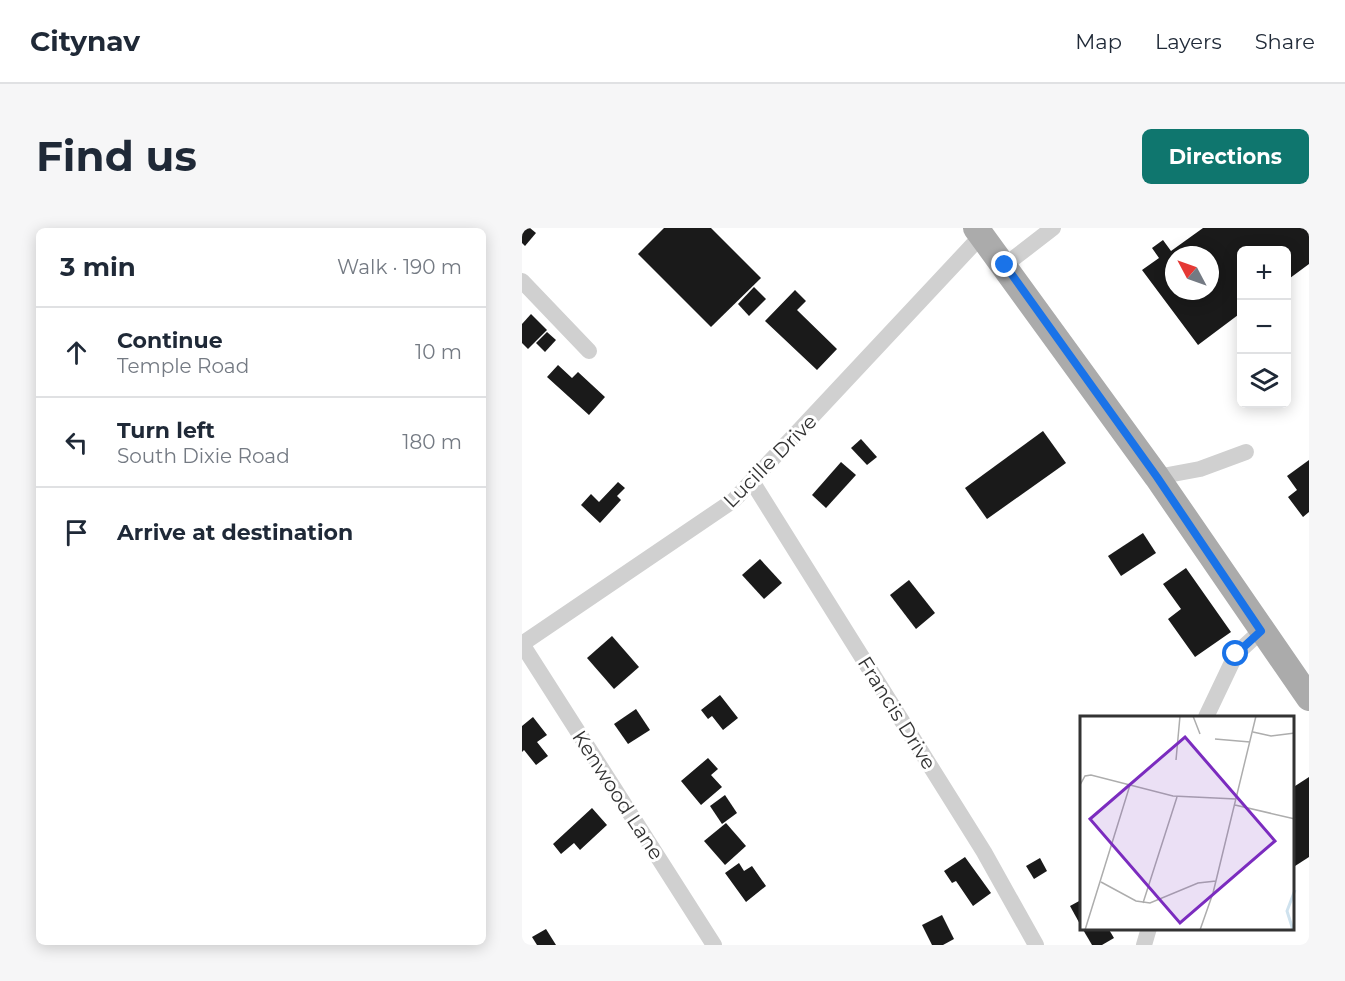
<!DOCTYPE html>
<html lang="en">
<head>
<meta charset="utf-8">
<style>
	:root { --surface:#fff; --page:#f6f6f7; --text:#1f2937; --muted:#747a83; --line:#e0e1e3; --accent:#0f766e }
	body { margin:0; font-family:Montserrat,sans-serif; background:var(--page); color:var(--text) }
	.controls { position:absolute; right:18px; top:18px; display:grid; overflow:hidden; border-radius:9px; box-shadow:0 3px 15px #0003 }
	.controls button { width:54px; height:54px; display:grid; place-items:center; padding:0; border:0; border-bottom:2px solid var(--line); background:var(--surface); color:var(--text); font:30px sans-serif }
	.compass { position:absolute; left:643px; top:18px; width:54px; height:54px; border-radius:50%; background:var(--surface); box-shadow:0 3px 15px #0003; rotate:311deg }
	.stop { position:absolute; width:18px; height:18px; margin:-14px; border:4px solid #1a73e8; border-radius:50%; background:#fff }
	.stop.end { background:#1a73e8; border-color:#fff; box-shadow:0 2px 6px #0008 }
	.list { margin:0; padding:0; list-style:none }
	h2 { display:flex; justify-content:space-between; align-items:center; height:78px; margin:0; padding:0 24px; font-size:26px }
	h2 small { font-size:20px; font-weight:400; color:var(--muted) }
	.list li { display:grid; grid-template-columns:39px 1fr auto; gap:18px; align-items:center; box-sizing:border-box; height:90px; padding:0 24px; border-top:2px solid var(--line) }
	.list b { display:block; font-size:22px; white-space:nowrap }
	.list p { margin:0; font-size:20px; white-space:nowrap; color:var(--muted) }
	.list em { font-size:20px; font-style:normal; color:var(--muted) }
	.icon { flex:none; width:33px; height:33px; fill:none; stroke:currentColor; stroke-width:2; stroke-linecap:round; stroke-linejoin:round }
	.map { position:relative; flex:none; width:787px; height:717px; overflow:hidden; border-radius:9px }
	header { display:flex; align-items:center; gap:36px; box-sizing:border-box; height:84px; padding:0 30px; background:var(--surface); border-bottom:2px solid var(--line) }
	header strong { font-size:28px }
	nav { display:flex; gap:33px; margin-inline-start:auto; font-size:21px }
	.intro { display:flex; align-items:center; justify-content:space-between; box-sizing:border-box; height:144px; padding:0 36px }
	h1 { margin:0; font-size:42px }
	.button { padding:15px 27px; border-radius:9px; background:var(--accent); color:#fff; font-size:21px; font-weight:700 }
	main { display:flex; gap:36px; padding:0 36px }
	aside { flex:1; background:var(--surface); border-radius:9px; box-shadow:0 3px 15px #0003 }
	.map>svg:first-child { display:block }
</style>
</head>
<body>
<header>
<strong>Citynav</strong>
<nav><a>Map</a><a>Layers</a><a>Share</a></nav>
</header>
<div class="intro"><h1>Find us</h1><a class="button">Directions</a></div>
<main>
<aside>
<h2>3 min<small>Walk · 190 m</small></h2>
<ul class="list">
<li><svg class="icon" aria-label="ahead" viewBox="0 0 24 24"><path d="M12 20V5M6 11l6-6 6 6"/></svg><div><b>Continue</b><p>Temple Road</p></div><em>10 m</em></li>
<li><svg class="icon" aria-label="left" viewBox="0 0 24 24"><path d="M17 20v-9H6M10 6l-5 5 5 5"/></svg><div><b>Turn left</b><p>South Dixie Road</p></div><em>180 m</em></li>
<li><svg class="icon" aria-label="arrive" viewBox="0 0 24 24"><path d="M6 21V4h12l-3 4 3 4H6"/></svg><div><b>Arrive at destination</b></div></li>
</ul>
</aside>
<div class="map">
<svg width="787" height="717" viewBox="0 0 787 717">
	<rect width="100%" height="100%" fill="#fff"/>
	<!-- building -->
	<g fill="#1a1a1a" fill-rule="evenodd">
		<path d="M0 0H8L14 5 3 18 0 15Z"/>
		<path d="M142 0H189L239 50 189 99 116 26Z"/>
		<path d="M681 0H787V36L764 53V22H720V84L676 117 620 42 637 30 630 20 641 12 649 23ZM652 27H688V63H652Z"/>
		<path d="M232 59 244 71 227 88 216 76Z"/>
		<path d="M273 62 284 73 275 82 315 121 295 142 243 93Z"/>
		<path d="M9 86 25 102 6 121 0 115V96Z"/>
		<path d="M25 104 34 112 23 124 14 115Z"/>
		<path d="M36 137 50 150 56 144 83 169 67 187 25 149Z"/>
		<path d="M521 203 544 235 465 291 443 260Z"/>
		<path d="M339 211 355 229 345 237 329 220Z"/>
		<path d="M787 232V284L781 289 766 269 775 262 765 248Z"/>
		<path d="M319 234 334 247 304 280 290 267Z"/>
		<path d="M96 254 103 260 95 268 99 272 78 295 59 277 69 266 77 274Z"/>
		<path d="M621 305 634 325 599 348 586 328Z"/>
		<path d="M238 331 260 355 242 371 220 347Z"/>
		<path d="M664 340 709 404 673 429 646 391 659 381 641 356Z"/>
		<path d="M387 352 413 385 394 401 368 367Z"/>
		<path d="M90 408 117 439 92 461 65 430Z"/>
		<path d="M198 467 216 490 201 502 190 488 186 491 179 482Z"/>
		<path d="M114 481 128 502 106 516 92 496Z"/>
		<path d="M11 489 25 507 15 514 26 528 14 537 2 522 0 524V498Z"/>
		<path d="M186 530 196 541 189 547 200 559 179 577 159 553Z"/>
		<path d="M787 549V629L770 640V560Z"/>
		<path d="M203 567 215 585 200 596 188 578Z"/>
		<path d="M70 580 85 597 58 622 52 615 39 626 31 616Z"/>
		<path d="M204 595 224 618 203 637 182 613Z"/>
		<path d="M443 629 469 665 451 678 434 653 430 655 422 643Z"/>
		<path d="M518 630 525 643 512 651 504 638Z"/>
		<path d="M217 635 222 643 230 638 244 658 224 674 203 645Z"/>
		<path d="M559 672V698L548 678Z"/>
		<path d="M420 687 432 711 421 717H410L400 697Z"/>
		<path d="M560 700H586L592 710 580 717H570Z"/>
		<path d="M24 701 34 717H15L10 709Z"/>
	</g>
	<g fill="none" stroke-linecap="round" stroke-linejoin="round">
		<!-- minor -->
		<g stroke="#d0d0d0" stroke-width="16">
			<path d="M483 37 531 0"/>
			<path d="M0 53 67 123"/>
			<path d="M635 249 678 241 724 224"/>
			<path d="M231 255 462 624 514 717"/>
			<path d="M684 489 714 426 739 403"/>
			<path d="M192 717 0 416 212 272 460 7"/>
			<path d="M622 717 627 700"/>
		</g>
		<!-- primary -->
		<path stroke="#ababab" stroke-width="26" d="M454 0 635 249 787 470"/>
	</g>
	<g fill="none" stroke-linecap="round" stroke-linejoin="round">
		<!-- route -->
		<path stroke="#1a73e8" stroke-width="8" d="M483 37 635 249 739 403 714 426"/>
	</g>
	<g text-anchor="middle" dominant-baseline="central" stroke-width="6" stroke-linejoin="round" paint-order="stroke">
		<!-- street labels -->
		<g font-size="20" fill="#333" stroke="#fff">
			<text transform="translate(248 233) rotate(-45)">Lucille Drive</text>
			<text transform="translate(375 485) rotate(58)">Francis Drive</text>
			<text transform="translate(96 567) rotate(57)">Kenwood Lane</text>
		</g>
	</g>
	<!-- overview -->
	<g transform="translate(558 488)">
		<rect width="214" height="214" fill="#fff"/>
		<path fill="none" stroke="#cfe2ee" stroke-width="3" d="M213 214 207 195 215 174"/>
		<path fill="none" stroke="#adadad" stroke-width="1.5" d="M113 0 120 18M173 16 191 20 215 17M135 23 170 26M96 44 100 0M0 69 5 60 11 59 93 80 156 83M155 89 215 103M21 166 56 185 70 187 118 167 136 165M63 187 97 81M5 214 50 69M120 214 133 177 176 0"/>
		<path fill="#7b2cbf" fill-opacity="0.15" stroke="#7b2cbf" stroke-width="3" d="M105 21 195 125 100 207 10 103Z"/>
		<rect width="214" height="214" fill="none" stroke="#333" stroke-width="3"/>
	</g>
</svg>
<div class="controls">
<button>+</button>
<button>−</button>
<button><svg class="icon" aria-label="layers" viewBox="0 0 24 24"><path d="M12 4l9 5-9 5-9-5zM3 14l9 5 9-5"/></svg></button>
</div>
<svg class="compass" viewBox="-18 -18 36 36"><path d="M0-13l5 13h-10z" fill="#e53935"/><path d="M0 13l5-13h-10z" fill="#747a83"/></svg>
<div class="stop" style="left:714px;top:426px"></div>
<div class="stop end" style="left:483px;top:37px"></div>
</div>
</main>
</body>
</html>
